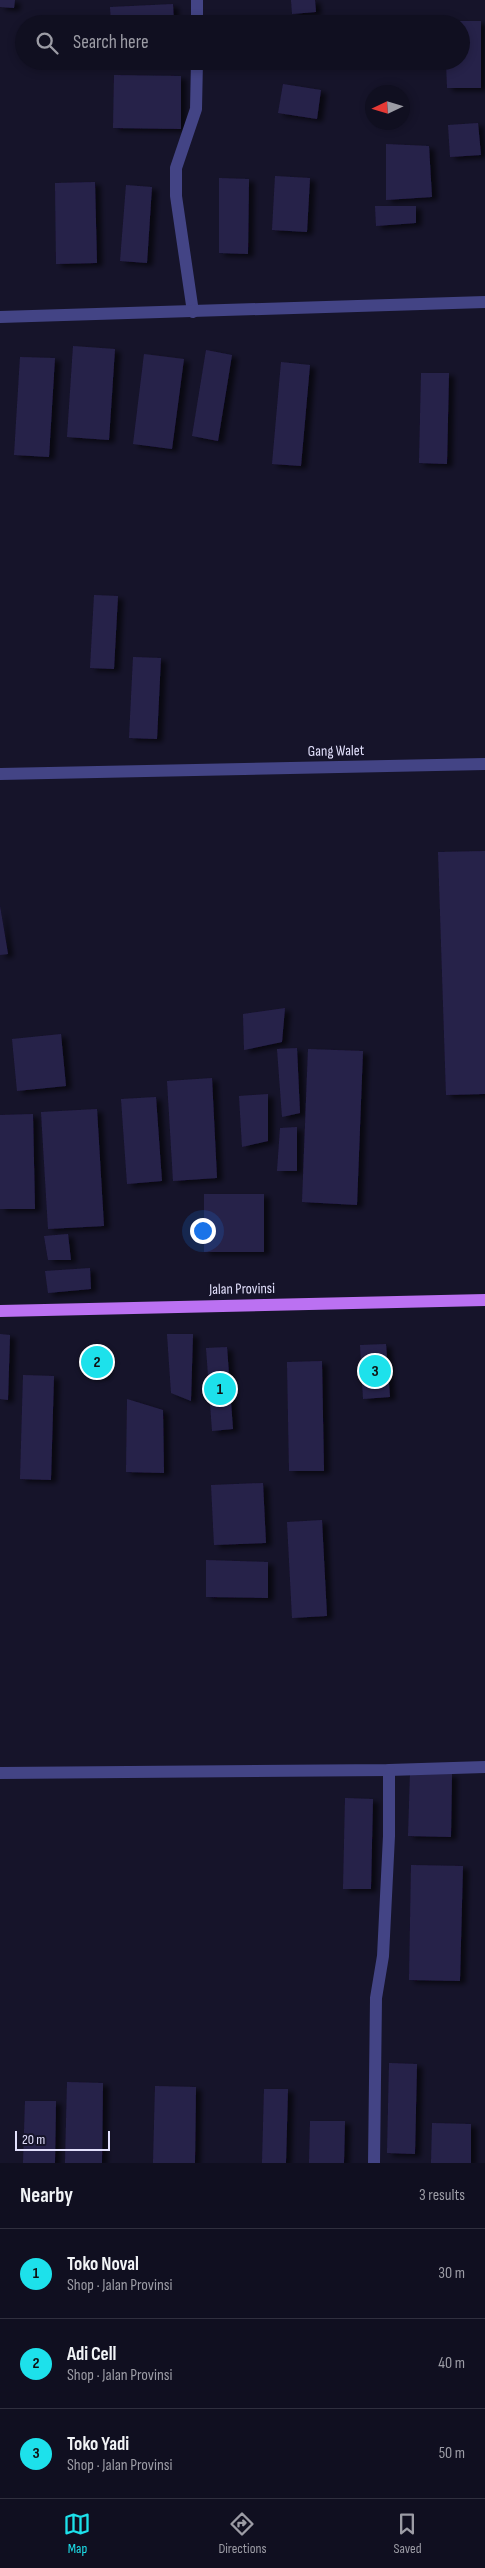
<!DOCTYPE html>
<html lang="en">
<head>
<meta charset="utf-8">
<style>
	:root { --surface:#100f20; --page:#1e1d2d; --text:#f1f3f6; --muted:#9c9ca5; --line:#302f3e; --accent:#1de1eb }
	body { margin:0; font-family:"Sofia Sans Condensed",sans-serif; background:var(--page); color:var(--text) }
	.compass { position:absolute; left:365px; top:85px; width:45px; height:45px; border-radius:50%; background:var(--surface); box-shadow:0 2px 8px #0003; rotate:266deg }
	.scale { position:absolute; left:15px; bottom:12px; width:95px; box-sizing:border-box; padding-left:5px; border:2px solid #e2e0fc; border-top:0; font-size:14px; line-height:18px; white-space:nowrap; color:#e2e0fc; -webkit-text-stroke:4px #16142a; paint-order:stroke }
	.you { position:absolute; left:202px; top:1230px; width:18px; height:18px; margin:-12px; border:4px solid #fff; border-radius:50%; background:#1a73e8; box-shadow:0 0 0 8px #1a73e833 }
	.badge { display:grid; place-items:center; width:32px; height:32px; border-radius:50%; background:var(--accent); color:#111; font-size:16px; font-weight:700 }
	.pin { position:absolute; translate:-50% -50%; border:2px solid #fff; box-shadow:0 1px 5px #0006 }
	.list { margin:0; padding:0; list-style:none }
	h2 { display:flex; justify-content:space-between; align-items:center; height:65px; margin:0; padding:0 20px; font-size:21px }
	h2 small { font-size:16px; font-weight:400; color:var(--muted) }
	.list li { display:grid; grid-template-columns:32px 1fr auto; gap:15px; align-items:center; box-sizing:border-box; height:90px; padding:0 20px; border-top:1px solid var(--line) }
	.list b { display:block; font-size:19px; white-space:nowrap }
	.list p { margin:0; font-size:16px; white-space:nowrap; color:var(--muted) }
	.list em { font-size:16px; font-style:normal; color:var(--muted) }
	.icon { flex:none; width:28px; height:28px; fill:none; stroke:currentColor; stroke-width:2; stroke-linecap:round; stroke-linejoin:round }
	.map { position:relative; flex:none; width:485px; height:2163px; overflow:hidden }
	.search { position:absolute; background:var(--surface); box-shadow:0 2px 8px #0003; left:15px; right:15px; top:15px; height:55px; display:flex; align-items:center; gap:12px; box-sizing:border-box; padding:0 18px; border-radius:28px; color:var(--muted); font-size:19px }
	.sheet { height:335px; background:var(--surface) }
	nav { display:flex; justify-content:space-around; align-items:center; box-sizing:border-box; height:70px; border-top:1px solid var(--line); background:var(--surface); font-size:14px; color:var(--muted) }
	nav a { display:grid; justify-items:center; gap:2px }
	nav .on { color:var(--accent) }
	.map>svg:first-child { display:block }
</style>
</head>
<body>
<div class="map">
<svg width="485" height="2163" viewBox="0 0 485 2163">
	<defs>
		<filter id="shadow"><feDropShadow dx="5.5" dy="3" stdDeviation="2.5" flood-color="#0009"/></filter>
	</defs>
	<rect width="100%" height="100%" fill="#16142a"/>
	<!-- building -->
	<g fill="#27214a" filter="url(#shadow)">
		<path d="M0 0H15L14 8 0 7Z"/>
		<path d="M291 0H315L316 12 292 14Z"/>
		<path d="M173 4 174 24H111L110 7Z"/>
		<path d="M444 21H481V88H447L446 61H461V24H444Z"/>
		<path d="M114 75 181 76V129L113 128Z"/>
		<path d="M283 84 321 90 317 119 278 113Z"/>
		<path d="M478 123 481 155 450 157 448 125Z"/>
		<path d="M386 144 429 146 432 197 386 200Z"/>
		<path d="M275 176 310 178 307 232 272 230Z"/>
		<path d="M219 178 249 179 248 254 219 253Z"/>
		<path d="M95 182 97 263 56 264 55 183Z"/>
		<path d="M126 185 152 187 147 263 120 261Z"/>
		<path d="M375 206H416V223L376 226Z"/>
		<path d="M73 346 115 349 109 440 67 437Z"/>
		<path d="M206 350 232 355 218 441 192 436Z"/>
		<path d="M144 354 184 359 172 449 133 444Z"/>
		<path d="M20 357 55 358 49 457 14 455Z"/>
		<path d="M281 362 310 365 301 466 272 464Z"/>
		<path d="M421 373H449L447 464 419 463Z"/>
		<path d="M94 595 118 596 114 669 90 668Z"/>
		<path d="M133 657 161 658 157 739 129 738Z"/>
		<path d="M485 851V1094L446 1095 438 852Z"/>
		<path d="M0 906 8 954 0 955Z"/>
		<path d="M285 1008 282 1042 244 1050 243 1014Z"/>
		<path d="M61 1034 66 1086 17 1091 12 1039Z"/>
		<path d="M297 1048 300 1113 282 1117 277 1049Z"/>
		<path d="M308 1049 363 1051 357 1205 302 1202Z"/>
		<path d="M212 1078 217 1178 173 1181 167 1081Z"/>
		<path d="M268 1094V1141L242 1147 239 1096Z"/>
		<path d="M156 1097 162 1181 127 1184 121 1099Z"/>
		<path d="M97 1109 104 1226 48 1229 41 1112Z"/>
		<path d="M33 1114 35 1209H0V1115Z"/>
		<path d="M297 1127V1171H277L280 1128Z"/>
		<rect x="204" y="1194" width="60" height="58"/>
		<path d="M68 1234 71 1260H48L44 1236Z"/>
		<path d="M90 1268 91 1289 48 1293 45 1271Z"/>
		<path d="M0 1334 10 1335 8 1400 0 1399Z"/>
		<path d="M167 1334H193L191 1401 171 1393Z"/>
		<path d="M386 1344 390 1397 363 1399 360 1345Z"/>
		<path d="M227 1347 233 1429 212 1431 206 1348Z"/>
		<path d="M103 1348 105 1375 90 1376 88 1349Z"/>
		<path d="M322 1361 324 1471H289L287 1362Z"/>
		<path d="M23 1375 54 1376 51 1480 20 1479Z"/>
		<path d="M127 1399 163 1410 164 1473 126 1472Z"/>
		<path d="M263 1483 266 1543 214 1545 211 1485Z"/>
		<path d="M322 1520 327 1616 292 1618 287 1522Z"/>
		<path d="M206 1560 268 1562V1598L206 1597Z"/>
		<path d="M410 1772 452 1774 451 1837 408 1836Z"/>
		<path d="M345 1798 373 1799 371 1889H343Z"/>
		<path d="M411 1865 463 1866 460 1981 409 1980Z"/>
		<path d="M389 2063 417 2064 415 2154 387 2153Z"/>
		<path d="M67 2082 103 2083 102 2163H65Z"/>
		<path d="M155 2086 196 2087 195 2163H153Z"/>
		<path d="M264 2089H288L286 2163H262Z"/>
		<path d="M25 2101H56L55 2163H23Z"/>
		<path d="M310 2121H345L344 2163H309Z"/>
		<path d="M432 2123 471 2124V2163H431Z"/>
	</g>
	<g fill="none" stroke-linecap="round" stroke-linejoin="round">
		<!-- minor -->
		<g stroke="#434485" stroke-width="12">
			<path d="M197 0V24"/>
			<path d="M193 312 176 196V168L196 109 197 61"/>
			<path d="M0 317 485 302"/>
			<path d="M0 774 485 764"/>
			<path d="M0 1773 389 1770 485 1767"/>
			<path d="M374 2163 376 1998 383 1956 389 1836V1770"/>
		</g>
		<!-- major -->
		<path stroke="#bb71f2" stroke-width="12" d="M0 1311 485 1300"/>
	</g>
	<g text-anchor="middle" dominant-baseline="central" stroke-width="4.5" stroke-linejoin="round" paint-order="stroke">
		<!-- street labels -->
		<g font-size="15" fill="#e2e0fc" stroke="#16142a">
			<text transform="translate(336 751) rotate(-1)">Gang Walet</text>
			<text transform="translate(242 1289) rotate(-1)">Jalan Provinsi</text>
		</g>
	</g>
</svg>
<svg class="compass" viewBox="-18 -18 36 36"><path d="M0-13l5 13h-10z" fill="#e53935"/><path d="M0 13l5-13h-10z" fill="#9c9ca5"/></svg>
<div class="scale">20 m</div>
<div class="you"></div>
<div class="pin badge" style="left:220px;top:1389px">1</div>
<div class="pin badge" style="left:97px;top:1362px">2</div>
<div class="pin badge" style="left:375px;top:1371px">3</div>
<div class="search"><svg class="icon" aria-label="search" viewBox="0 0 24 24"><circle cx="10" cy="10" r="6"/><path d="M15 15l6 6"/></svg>Search here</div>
</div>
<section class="sheet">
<h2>Nearby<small>3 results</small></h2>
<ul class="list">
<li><span class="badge">1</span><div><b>Toko Noval</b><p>Shop · Jalan Provinsi</p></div><em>30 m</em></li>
<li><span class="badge">2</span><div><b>Adi Cell</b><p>Shop · Jalan Provinsi</p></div><em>40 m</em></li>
<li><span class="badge">3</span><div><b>Toko Yadi</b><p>Shop · Jalan Provinsi</p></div><em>50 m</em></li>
</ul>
</section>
<nav>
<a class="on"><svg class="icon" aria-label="map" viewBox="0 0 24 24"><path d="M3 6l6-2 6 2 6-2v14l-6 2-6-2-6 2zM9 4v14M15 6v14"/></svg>Map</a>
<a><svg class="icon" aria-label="directions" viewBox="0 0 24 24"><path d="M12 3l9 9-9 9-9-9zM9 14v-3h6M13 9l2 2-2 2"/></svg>Directions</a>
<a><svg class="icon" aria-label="saved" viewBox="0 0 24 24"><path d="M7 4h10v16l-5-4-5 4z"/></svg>Saved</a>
</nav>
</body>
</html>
